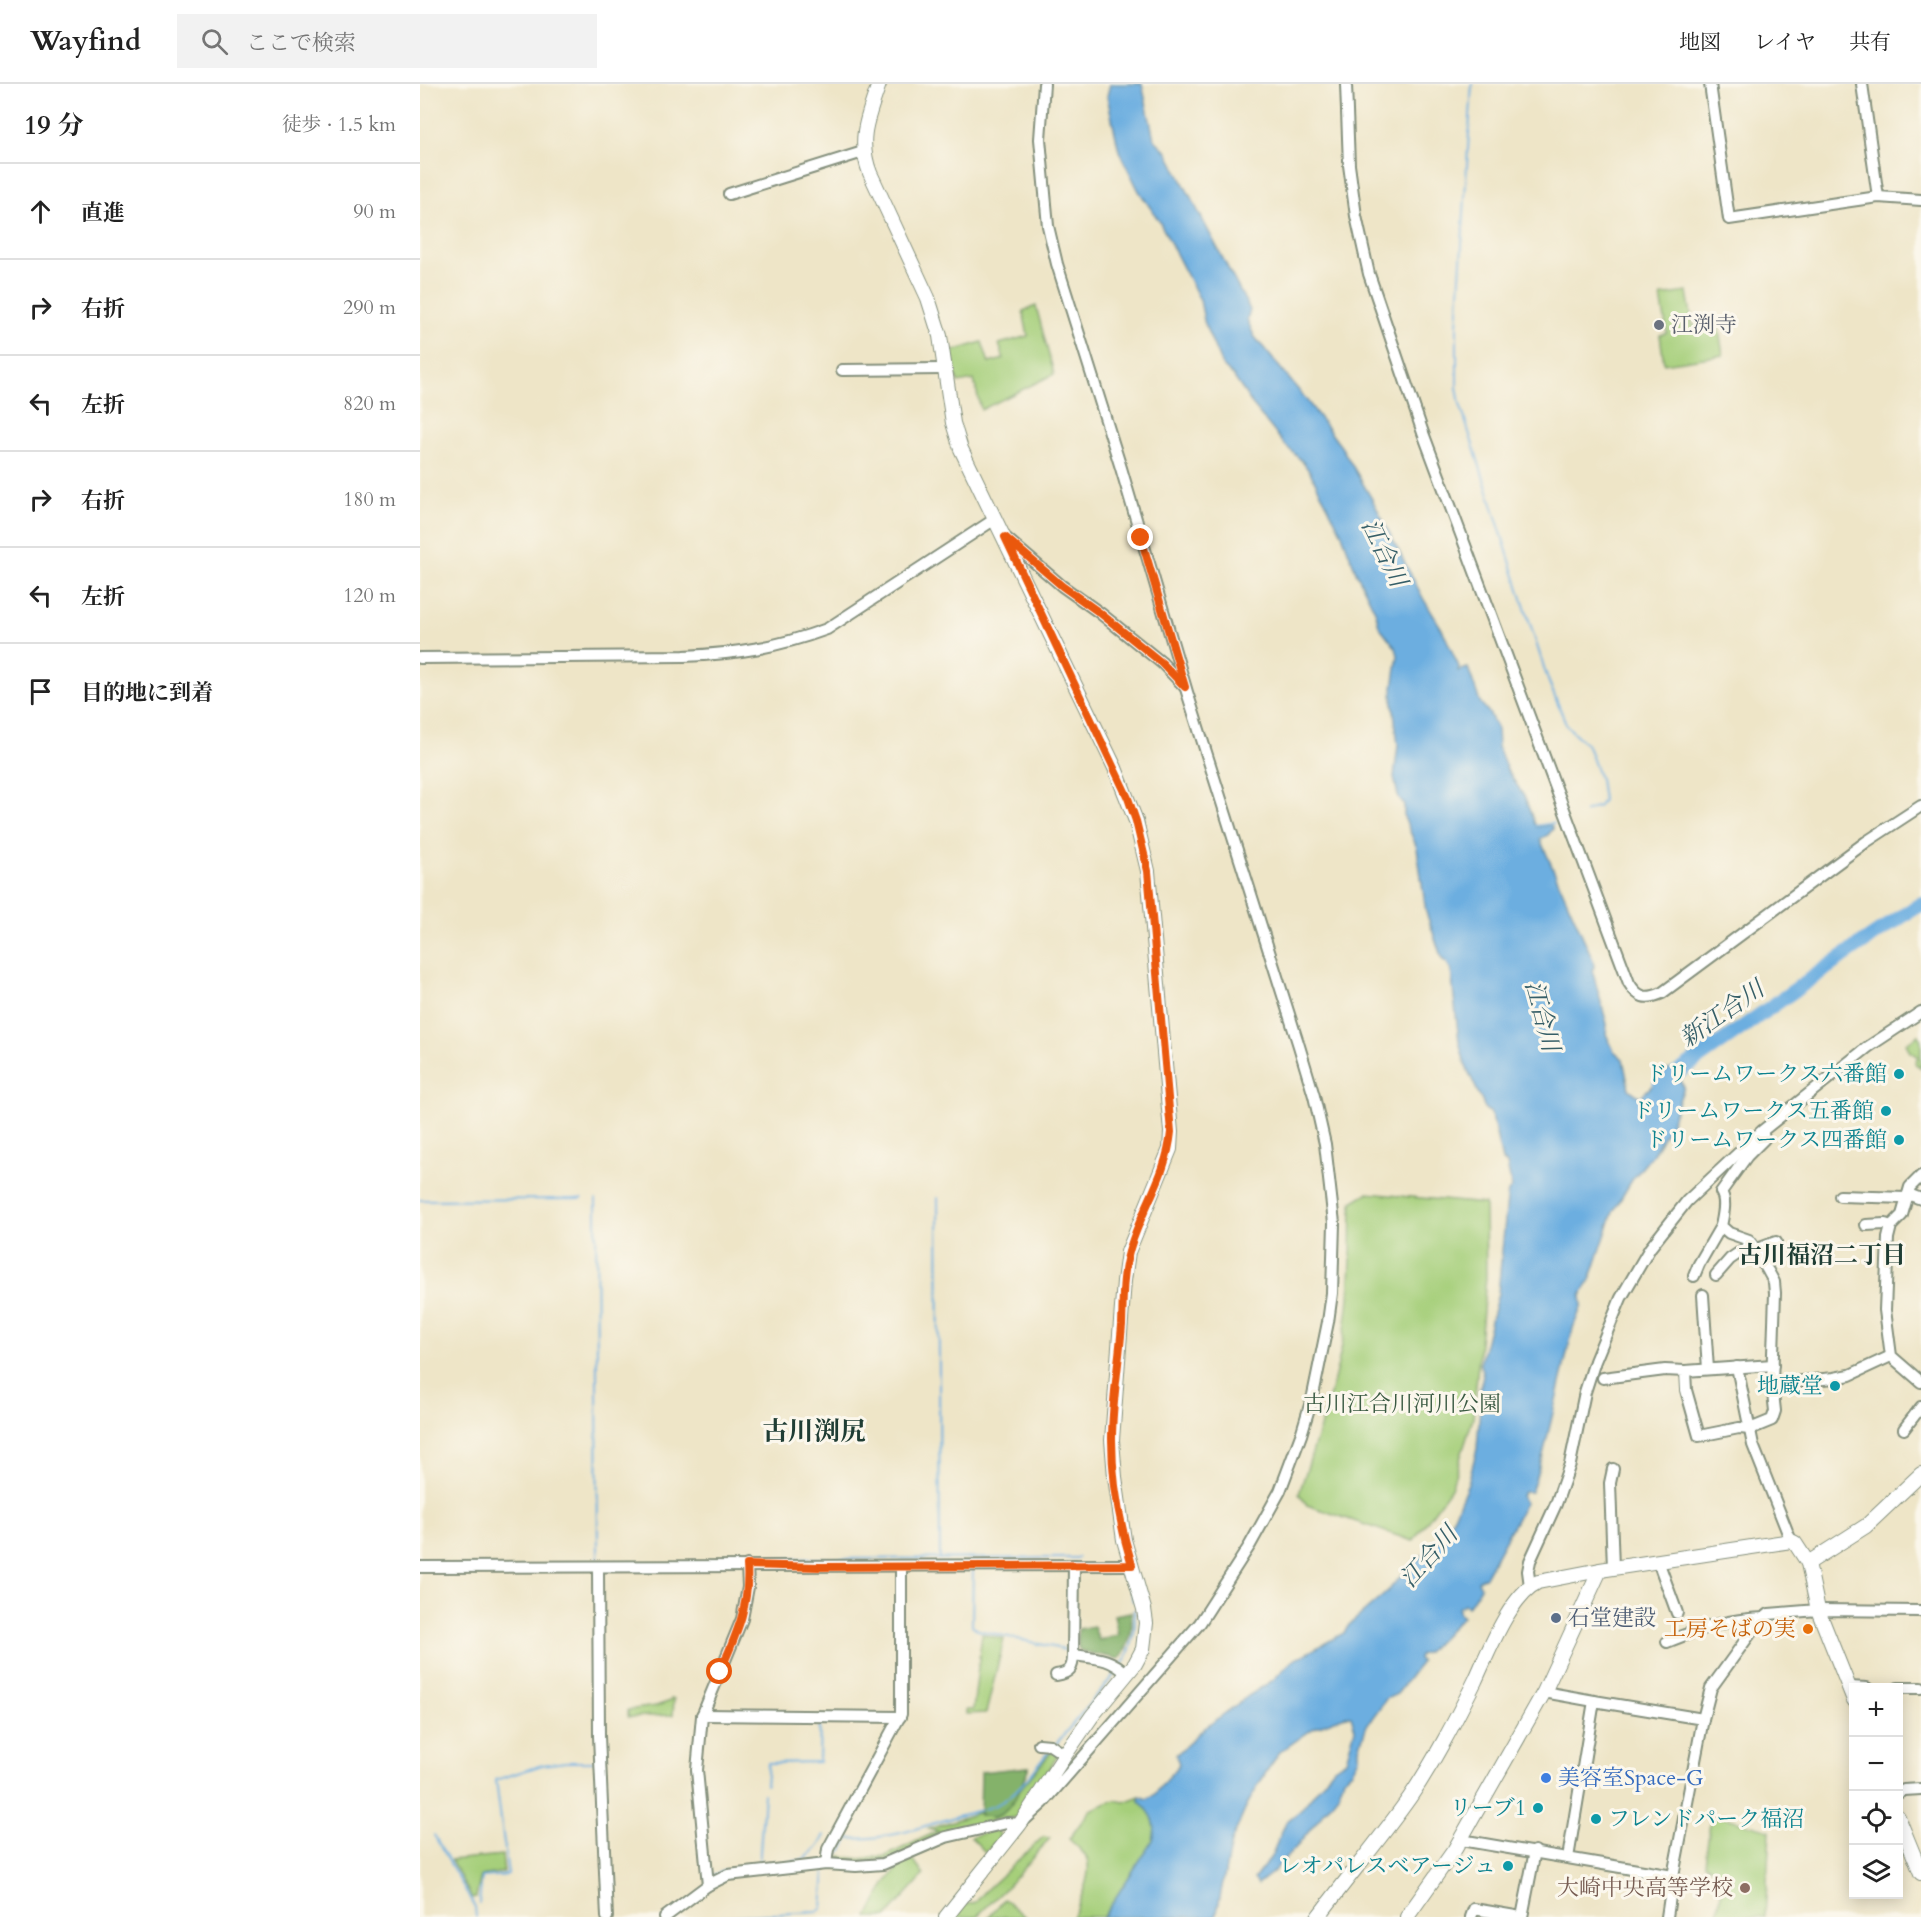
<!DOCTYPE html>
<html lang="ja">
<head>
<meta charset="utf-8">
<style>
	:root { --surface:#fff; --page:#f2f2f2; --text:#222; --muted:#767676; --line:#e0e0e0 }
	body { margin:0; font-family:Cardo,"Noto Serif JP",serif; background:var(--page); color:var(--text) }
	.controls { position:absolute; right:18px; bottom:18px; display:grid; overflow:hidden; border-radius:0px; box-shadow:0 3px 15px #0003 }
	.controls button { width:54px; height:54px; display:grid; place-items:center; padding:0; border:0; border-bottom:2px solid var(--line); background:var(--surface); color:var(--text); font:30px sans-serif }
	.stop { position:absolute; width:18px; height:18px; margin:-14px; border:4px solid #ea580c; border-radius:50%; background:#fff }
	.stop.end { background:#ea580c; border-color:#fff; box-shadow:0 2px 6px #0008 }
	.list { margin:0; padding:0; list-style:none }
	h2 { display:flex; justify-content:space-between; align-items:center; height:78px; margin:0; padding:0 24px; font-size:26px }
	h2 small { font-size:20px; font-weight:400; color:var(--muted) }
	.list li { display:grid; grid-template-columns:39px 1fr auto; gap:18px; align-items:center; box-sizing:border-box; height:96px; padding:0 24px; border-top:2px solid var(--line) }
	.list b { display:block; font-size:22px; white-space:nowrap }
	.list em { font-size:20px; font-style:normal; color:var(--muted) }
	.icon { flex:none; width:33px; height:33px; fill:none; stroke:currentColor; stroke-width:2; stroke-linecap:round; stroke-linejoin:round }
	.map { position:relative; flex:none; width:1501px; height:1833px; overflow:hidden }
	header { display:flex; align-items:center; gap:36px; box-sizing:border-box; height:84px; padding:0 30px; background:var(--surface); border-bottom:2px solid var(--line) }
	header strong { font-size:28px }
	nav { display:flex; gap:33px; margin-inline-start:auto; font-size:21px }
	.search { width:420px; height:54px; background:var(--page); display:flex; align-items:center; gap:15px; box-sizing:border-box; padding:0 21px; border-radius:0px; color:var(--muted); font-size:22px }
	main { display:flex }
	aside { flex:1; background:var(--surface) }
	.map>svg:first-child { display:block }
</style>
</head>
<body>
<header>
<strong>Wayfind</strong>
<div class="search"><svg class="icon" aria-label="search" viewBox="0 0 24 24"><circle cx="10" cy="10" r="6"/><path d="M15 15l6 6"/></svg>ここで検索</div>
<nav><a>地図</a><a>レイヤ</a><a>共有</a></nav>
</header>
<main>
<aside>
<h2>19 分<small>徒歩 · 1.5 km</small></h2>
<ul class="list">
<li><svg class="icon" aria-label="ahead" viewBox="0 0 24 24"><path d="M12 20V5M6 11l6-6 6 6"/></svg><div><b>直進</b></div><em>90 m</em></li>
<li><svg class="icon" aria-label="right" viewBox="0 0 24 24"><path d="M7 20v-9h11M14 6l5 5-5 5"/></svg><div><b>右折</b></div><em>290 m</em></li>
<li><svg class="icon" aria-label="left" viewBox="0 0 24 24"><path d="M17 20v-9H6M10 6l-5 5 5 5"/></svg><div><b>左折</b></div><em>820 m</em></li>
<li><svg class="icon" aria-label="right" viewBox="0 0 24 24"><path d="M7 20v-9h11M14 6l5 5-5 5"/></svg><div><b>右折</b></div><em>180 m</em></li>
<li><svg class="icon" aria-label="left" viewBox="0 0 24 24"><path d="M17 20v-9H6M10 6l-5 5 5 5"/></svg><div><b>左折</b></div><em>120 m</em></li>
<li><svg class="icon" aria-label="arrive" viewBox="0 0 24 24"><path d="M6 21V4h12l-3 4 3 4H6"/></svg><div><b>目的地に到着</b></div></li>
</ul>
</aside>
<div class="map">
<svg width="1501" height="1833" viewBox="0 0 1501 1833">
	<rect width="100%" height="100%" fill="#fbf7ec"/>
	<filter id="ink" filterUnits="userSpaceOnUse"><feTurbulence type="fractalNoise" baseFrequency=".0167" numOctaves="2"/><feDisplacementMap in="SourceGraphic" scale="12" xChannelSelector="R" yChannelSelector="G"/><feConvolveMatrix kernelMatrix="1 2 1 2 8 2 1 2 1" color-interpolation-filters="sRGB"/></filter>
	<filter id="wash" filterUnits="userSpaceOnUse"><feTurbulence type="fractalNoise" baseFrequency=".008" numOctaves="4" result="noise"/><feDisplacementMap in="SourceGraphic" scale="24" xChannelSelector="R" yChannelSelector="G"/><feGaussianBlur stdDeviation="1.35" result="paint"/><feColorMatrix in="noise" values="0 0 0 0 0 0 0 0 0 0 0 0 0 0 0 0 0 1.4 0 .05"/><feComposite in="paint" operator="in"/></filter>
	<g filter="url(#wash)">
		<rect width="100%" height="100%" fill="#eee5c7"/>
		<!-- green -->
		<g fill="#a6cf7a" stroke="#628657" stroke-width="1.5">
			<path d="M1267 208 1273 242 1298 239 1303 271 1244 280 1240 251 1247 249 1241 212Z"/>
			<path d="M616 222 634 290 561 326 554 296 538 299 530 268 562 258 569 279 584 275 579 260 608 252 603 227Z"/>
			<path d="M1499 951 1501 957V985L1495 979 1498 972 1490 968 1486 959Z"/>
			<path d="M947 1109 1065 1120 1066 1194 1053 1334 1031 1404 993 1457 887 1421 879 1410C898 1349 921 1287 928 1223 932 1189 931 1153 932 1118Z"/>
			<path d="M562 1550 584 1555 566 1629 546 1630V1626H553Z"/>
			<path d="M251 1615H254L253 1631 208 1633V1626L236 1622 251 1617Z"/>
			<path d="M633 1666 639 1670 598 1733 572 1737 527 1750 470 1775 440 1778 419 1776 420 1772 440 1775 466 1772 518 1747 509 1745 560 1728 559 1731 574 1733 585 1727 597 1709Z"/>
			<path d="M720 1712 719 1717C732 1729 738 1739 733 1756L683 1833H652C659 1820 674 1786 666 1773 662 1766 654 1760 649 1755L670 1726 695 1716 704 1718Z"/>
			<path d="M1291 1730 1350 1746 1345 1833H1297L1304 1790 1285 1780Z"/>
			<path d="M576 1745 581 1752 566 1769 551 1753Z"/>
			<path d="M623 1753 630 1754 586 1804 556 1833H533L543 1821 556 1818 568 1804Z"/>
			<path d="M82 1771 84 1788 61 1792 56 1813 52 1814 31 1776Z"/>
			<path d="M491 1774 504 1791 466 1833H448C458 1813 470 1785 491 1774Z"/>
			<path d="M584 1815 606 1833H569Z"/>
		</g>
		<!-- forest -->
		<g fill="#84b26a" stroke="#52784f" stroke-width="1.5">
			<path d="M711 1528C713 1547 711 1560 699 1575L661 1567 658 1563V1545L674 1543 679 1556 698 1551 694 1531Z"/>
			<path d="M609 1683C602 1698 594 1729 574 1733 570 1733 564 1732 560 1731L561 1688Z"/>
		</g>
		<!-- water -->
		<path fill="#6caee0" stroke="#46768a" stroke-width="1.5" d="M690 0H722L734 55 747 68 830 226 827 235 834 252 885 314 922 364 952 415 1004 516 1022 545 1039 583 1038 587 1048 584 1060 618 1069 629 1077 645 1078 663 1087 686 1104 712 1116 743 1131 741 1133 745 1128 751 1120 755 1173 876 1174 883 1172 886 1187 940 1186 950 1194 967 1203 975 1209 1005 1220 1013 1236 998 1235 990 1252 985 1264 1003 1250 1041 1233 1070 1212 1096 1193 1128 1171 1194 1161 1212 1162 1221 1153 1244 1123 1371 1111 1408H1104L1101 1412 1105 1419 1065 1493 1061 1494 1058 1497 1061 1503 1048 1523 1044 1520 1038 1524V1528L1043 1532 1007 1568 999 1571 998 1575 1001 1578 977 1610 966 1615 947 1641 939 1664V1674L932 1687 924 1694 918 1711 878 1761 853 1788 838 1800 834 1795 851 1773 866 1738 881 1726 914 1684 926 1676 935 1645 931 1632H925L894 1644 860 1668 848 1685 828 1719 811 1758 796 1833H683L733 1756C738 1739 732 1729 719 1717L720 1712 727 1715 734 1711 759 1680 756 1671 781 1647 828 1612 853 1596 872 1577 924 1549 929 1541 966 1509 989 1483 1018 1458 1034 1432 1048 1399 1057 1365 1060 1323 1062 1319 1059 1310 1063 1291 1060 1280 1078 1209 1087 1115 1088 1108 1092 1104 1087 1080 1082 1076 1072 1032 1070 1028 1066 1026 1045 980 1039 957 1031 886 1027 879 1022 875 1006 828 997 764 984 733V721L978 712 974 693 978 661 972 611 978 571 976 564 959 542 956 529 936 488 922 450 890 388 882 377 865 361 835 324 814 293 802 281 785 241 780 216 738 135 719 107 699 67 687 12Z"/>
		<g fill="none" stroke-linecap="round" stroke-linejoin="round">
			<!-- stream -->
			<g stroke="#6caee0" stroke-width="2">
				<path d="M1052 0 1037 242V303L1040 320 1128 596 1147 642 1168 662 1180 695 1183 716 1179 722 1164 728"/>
				<path d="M1115 742 1134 739"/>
				<path d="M518 1114 520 1475"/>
				<path d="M0 1116 162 1115"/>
				<path d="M176 1116 178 1474"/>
				<path d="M353 1475 658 1474"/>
				<path d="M553 1486 552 1541 558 1546 646 1566"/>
				<path d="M706 1494 711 1505 713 1517"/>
				<path d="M701 1582C713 1564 716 1548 714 1526"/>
				<path d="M636 1660 698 1586"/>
				<path d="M346 1701 348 1679 399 1678 400 1634"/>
				<path d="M14 1751 55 1823 56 1833"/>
				<path d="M417 1769 422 1766 429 1754C463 1758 506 1741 538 1732 554 1727 573 1725 586 1715 604 1702 616 1683 630 1666"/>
				<path d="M358 1780 384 1776 398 1763 405 1751"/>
				<path d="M339 1783 344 1710"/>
				<path d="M291 1792 305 1787"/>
				<path d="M59 1819 62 1793 88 1791 76 1696 122 1681 146 1678H175"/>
				<path d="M295 1833 397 1828 402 1824 405 1787"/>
			</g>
			<!-- river -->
			<path stroke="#6caee0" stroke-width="15" d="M1240 1001C1328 941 1412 877 1501 820"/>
		</g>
	</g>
	<g filter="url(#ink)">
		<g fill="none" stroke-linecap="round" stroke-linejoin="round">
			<!-- minor casing -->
			<g stroke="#86917e" stroke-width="14">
				<g id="minor">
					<path d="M926 0 929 81 936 132 949 190 1003 349 1209 899C1218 914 1226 916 1242 909L1446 758 1501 722"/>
					<path d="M1290 0 1309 135 1458 113 1501 116"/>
					<path d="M1442 0 1458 113"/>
					<path d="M309 110 443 68"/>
					<path d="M422 286 524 285"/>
					<path d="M586 454 642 502 680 529 742 579 765 603"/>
					<path d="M0 574 264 572C316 570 358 563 407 545L575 435"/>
					<path d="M1501 1092 1490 1103 1482 1131 1471 1142 1468 1154 1465 1226 1471 1272 1501 1298"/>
					<path d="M1488 1110 1501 1115"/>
					<path d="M1420 1112 1486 1114"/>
					<path d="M1446 1141 1465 1140 1471 1142"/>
					<path d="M1337 1165 1356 1158"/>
					<path d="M1296 1191 1310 1175 1332 1160"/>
					<path d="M1274 1192 1279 1180 1301 1142"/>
					<path d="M1283 1211 1288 1285"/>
					<path d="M1317 1283 1333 1361 1371 1457"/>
					<path d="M1265 1287 1353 1281"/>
					<path d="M1183 1294 1245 1286 1265 1287 1266 1306 1279 1352 1319 1344 1330 1345 1352 1336 1355 1327 1352 1300 1355 1209 1354 1198 1348 1187 1329 1156 1309 1149 1301 1142C1303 1132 1307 1117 1301 1108L1327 1072 1344 1055 1343 1050"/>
					<path d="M1352 1300 1414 1294 1430 1291 1471 1272"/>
					<path d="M1484 1345 1501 1323"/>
					<path d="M1193 1385 1190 1399 1193 1484"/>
					<path d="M1238 1477 1257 1529"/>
					<path d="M654 1481 653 1571C675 1574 690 1573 707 1590"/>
					<path d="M0 1483 712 1481"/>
					<path d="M178 1483 179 1652 187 1833"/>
					<path d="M1110 1502 1108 1487 1110 1477 1136 1420 1150 1380 1165 1308 1175 1277 1201 1214 1230 1164 1267 1117 1342 1047 1448 963 1501 928"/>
					<path d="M1247 1558C1282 1544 1306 1535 1345 1534"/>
					<path d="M636 1591C650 1589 653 1584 653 1571"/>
					<path d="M1429 1603 1447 1604"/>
					<path d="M1478 1604H1501"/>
					<path d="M1124 1608 1174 1617"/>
					<path d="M282 1631 480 1633"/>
					<path d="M619 1660 630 1661 645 1671"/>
					<path d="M1478 1709 1484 1706 1501 1705"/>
					<path d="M1041 1756 1253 1792 1247 1833"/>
					<path d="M1148 1774 1174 1617 1283 1635"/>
					<path d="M406 1780 408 1765 481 1630V1482"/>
					<path d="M1253 1792 1283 1635 1291 1604 1338 1539 1349 1530 1398 1526 1501 1527"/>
					<path d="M288 1801 277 1686 282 1632 322 1535 328 1503 327 1481"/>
					<path d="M245 1833 288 1801 308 1791 406 1780 436 1782 463 1780 526 1753 587 1739 600 1740 624 1718 780 1539 830 1461 860 1407 881 1351 893 1311 908 1238 912 1209 914 1139 905 1060 894 1012 879 962 767 608 701 384 637 180 628 142 620 55 624 0"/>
					<path d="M1051 1833 1054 1825 1101 1833"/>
					<path d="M1102 1833 1115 1767"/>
				</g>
			</g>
			<!-- tertiary casing -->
			<g stroke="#86917e" stroke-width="16">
				<g id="tertiary">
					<path d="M459 0C448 33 437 55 450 89L508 214 520 252 533 339 541 365 695 684 716 737 728 787 751 1048 750 1065 708 1168 704 1197 692 1356 695 1393 704 1456 724 1525 726 1539 723 1565 715 1580 672 1632 645 1671 600 1740 526 1833"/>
					<path d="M1388 1479 1446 1442 1501 1390"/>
					<path d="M1478 1733 1501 1789"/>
					<path d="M898 1833C928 1793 961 1754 990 1713 1015 1676 1035 1637 1055 1597 1068 1569 1090 1511 1118 1498L1180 1486 1371 1457 1375 1459 1388 1479 1398 1526 1434 1616"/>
					<path d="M987 1833 1035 1765 1124 1608 1180 1486"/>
				</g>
			</g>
			<!-- minor -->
			<use href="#minor" stroke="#fff" stroke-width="10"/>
			<!-- tertiary -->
			<use href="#tertiary" stroke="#fff" stroke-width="14"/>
		</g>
	</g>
	<g fill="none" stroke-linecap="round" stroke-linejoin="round" filter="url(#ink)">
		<!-- route -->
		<path stroke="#ea580c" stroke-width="8" d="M300 1588C316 1551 330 1522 327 1481L399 1483 712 1481C700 1441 692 1397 692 1355 692 1317 699 1279 702 1241 703 1217 702 1191 709 1168 720 1127 747 1092 751 1048L728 787 716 737 708 714 585 453 642 502 680 529 742 579 765 603 721 454"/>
	</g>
	<!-- markers -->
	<circle fill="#6b7280" stroke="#fbf7ec" stroke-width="2" cx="1239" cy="241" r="6"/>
	<g fill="#0f9aa8" stroke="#fbf7ec" stroke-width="2">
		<circle cx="1479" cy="990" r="6"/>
		<circle cx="1466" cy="1027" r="6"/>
		<circle cx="1479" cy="1056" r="6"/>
		<circle cx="1415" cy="1302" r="6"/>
		<circle cx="1118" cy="1724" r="6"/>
		<circle cx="1176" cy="1735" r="6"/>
		<circle cx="1088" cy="1782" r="6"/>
	</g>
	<circle fill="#5c6f8a" stroke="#fbf7ec" stroke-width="2" cx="1136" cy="1534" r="6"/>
	<circle fill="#e8710a" stroke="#fbf7ec" stroke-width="2" cx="1388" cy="1545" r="6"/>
	<circle fill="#3f7fe0" stroke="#fbf7ec" stroke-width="2" cx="1126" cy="1694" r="6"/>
	<circle fill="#8d6e63" stroke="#fbf7ec" stroke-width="2" cx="1325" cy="1804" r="6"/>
	<g text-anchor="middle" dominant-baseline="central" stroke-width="6" stroke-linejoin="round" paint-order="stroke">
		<!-- worship labels -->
		<g font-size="22" fill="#5b616d" stroke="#fbf7ec" text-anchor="start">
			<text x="1251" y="241">江渕寺</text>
		</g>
		<!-- culture labels -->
		<g font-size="22" fill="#0d838f" stroke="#fbf7ec" text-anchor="end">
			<text x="1467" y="990">ドリームワークス六番館</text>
			<text x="1454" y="1027">ドリームワークス五番館</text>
			<text x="1467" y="1056">ドリームワークス四番館</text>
			<text x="1403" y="1302">地蔵堂</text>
			<text x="1106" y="1724">リーブ1</text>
			<text x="1188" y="1735" text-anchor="start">フレンドパーク福沼</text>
			<text x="1076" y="1782">レオパレスベアージュ</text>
		</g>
		<!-- park labels -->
		<g font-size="22" fill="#3a5a42" stroke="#fbf7ec">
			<text x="982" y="1320">古川江合川河川公園</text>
		</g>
		<!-- service labels -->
		<g font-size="22" fill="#4e5e75" stroke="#fbf7ec" text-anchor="start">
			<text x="1148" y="1534">石堂建設</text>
		</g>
		<!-- food labels -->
		<g font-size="22" fill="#c56008" stroke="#fbf7ec" text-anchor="end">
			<text x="1376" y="1545">工房そばの実</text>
		</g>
		<!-- shop labels -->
		<g font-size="22" fill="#366cbe" stroke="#fbf7ec" text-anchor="start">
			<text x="1138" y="1694">美容室Space-G</text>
		</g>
		<!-- education labels -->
		<g font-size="22" fill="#785e54" stroke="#fbf7ec" text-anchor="end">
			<text x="1313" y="1804">大崎中央高等学校</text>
		</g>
		<!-- water labels -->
		<g font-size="24" font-style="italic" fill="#365f68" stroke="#fbf7ec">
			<text transform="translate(964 469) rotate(64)">江合川</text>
			<text transform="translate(1302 930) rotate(-35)">新江合川</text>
			<text transform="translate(1122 932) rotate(75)">江合川</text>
			<text transform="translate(1009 1473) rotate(-48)">江合川</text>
		</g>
		<!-- neighbourhood labels -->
		<g font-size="24" font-weight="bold" fill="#1f3d34" stroke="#fbf7ec">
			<text x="1402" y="1171">古川福沼二丁目</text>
		</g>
		<!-- quarter labels -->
		<g font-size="26" font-weight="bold" fill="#1f3d34" stroke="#fbf7ec">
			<text x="394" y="1347">古川渕尻</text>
		</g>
	</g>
</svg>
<div class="controls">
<button>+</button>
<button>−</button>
<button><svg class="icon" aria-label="locate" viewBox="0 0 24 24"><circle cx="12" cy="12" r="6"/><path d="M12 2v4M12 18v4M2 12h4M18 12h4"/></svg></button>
<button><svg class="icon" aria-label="layers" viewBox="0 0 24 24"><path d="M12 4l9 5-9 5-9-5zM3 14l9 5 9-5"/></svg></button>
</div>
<div class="stop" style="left:300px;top:1588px"></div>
<div class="stop end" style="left:721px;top:454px"></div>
</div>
</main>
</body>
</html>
